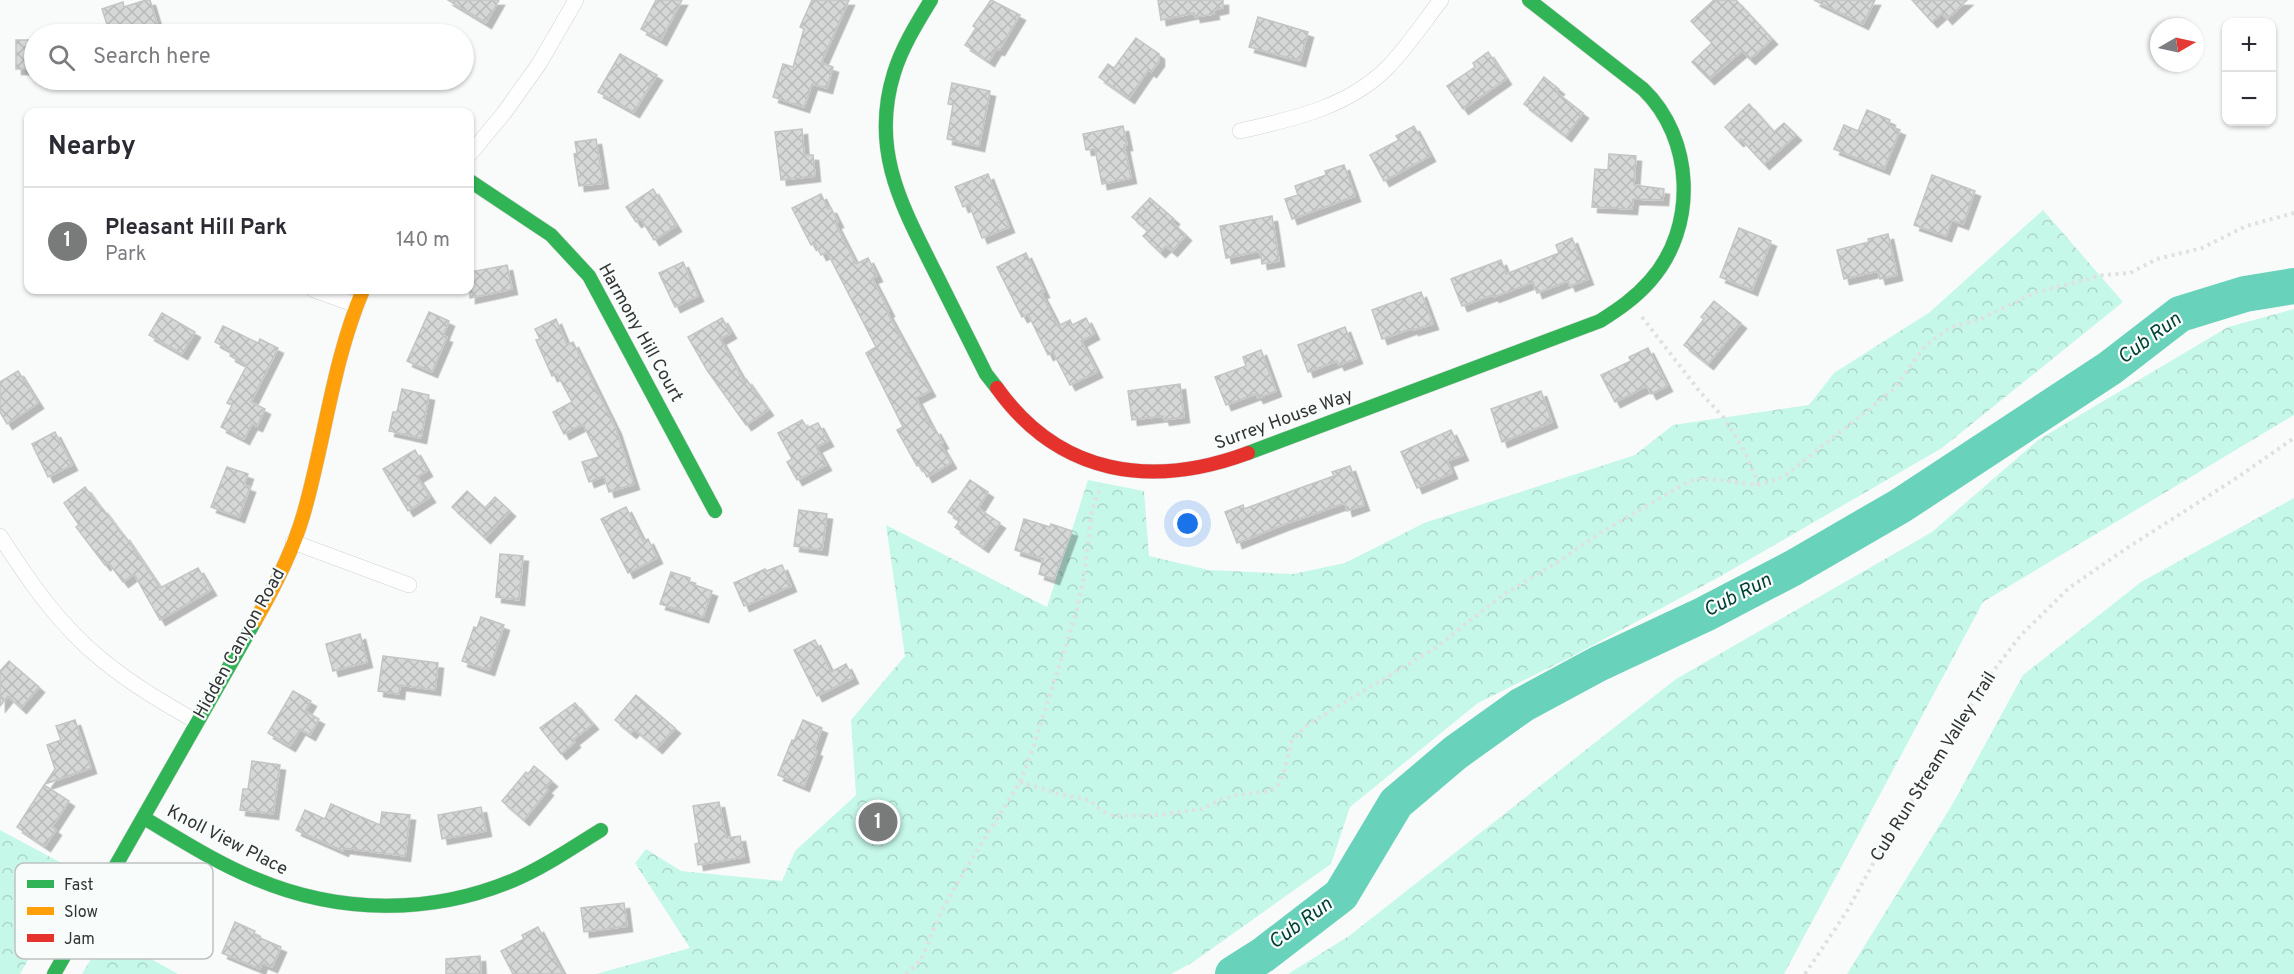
<!DOCTYPE html>
<html lang="en">
<head>
<meta charset="utf-8">
<style>
	:root { --surface:#fff; --page:#f2f2f3; --text:#2b2b33; --muted:#7c7c81; --line:#e1e1e2; --accent:#797b7a }
	body { margin:0; font-family:Overpass,sans-serif; background:var(--page); color:var(--text) }
	.controls { position:absolute; right:18px; top:18px; display:grid; overflow:hidden; border-radius:12px; box-shadow:0 2px 4px #0004 }
	.controls button { width:54px; height:54px; display:grid; place-items:center; padding:0; border:0; border-bottom:2px solid var(--line); background:var(--surface); color:var(--text); font:30px sans-serif }
	.compass { position:absolute; left:2150px; top:18px; width:54px; height:54px; border-radius:50%; background:var(--surface); box-shadow:0 2px 4px #0004; rotate:81deg }
	.you { position:absolute; left:1188px; top:524px; width:21px; height:21px; margin:-15px; border:4px solid #fff; border-radius:50%; background:#1a73e8; box-shadow:0 0 0 9px #1a73e833 }
	.badge { display:grid; place-items:center; width:39px; height:39px; border-radius:50%; background:var(--accent); color:#fff; font-size:20px; font-weight:700 }
	.pin { position:absolute; translate:-50% -50%; border:3px solid #fff; box-shadow:0 2px 6px #0006 }
	.list { margin:0; padding:0; list-style:none }
	h2 { display:flex; justify-content:space-between; align-items:center; height:78px; margin:0; padding:0 24px; font-size:26px }
	h2 small { font-size:20px; font-weight:400; color:var(--muted) }
	.list li { display:grid; grid-template-columns:39px 1fr auto; gap:18px; align-items:center; box-sizing:border-box; height:108px; padding:0 24px; border-top:2px solid var(--line) }
	.list b { display:block; font-size:22px; white-space:nowrap }
	.list p { margin:0; font-size:20px; white-space:nowrap; color:var(--muted) }
	.list em { font-size:20px; font-style:normal; color:var(--muted) }
	.icon { flex:none; width:33px; height:33px; fill:none; stroke:currentColor; stroke-width:2; stroke-linecap:round; stroke-linejoin:round }
	.map { position:relative; flex:none; width:2294px; height:974px; overflow:hidden }
	.search { position:absolute; background:var(--surface); box-shadow:0 2px 4px #0004; left:24px; top:24px; width:450px; height:66px; display:flex; align-items:center; gap:15px; box-sizing:border-box; padding:0 21px; border-radius:33px; color:var(--muted); font-size:22px }
	.panel { position:absolute; background:var(--surface); box-shadow:0 2px 4px #0004; left:24px; top:108px; width:450px; height:186px; border-radius:12px }
	.map>svg:first-child { display:block }
</style>
</head>
<body>
<div class="map">
<svg width="2294" height="974" viewBox="0 0 2294 974">
	<defs>
		<pattern id="forest-crowns" width="20" height="18" patternUnits="userSpaceOnUse" patternTransform="scale(1.5)"><rect width="20" height="18" fill="#c6f8ea"/><path d="M2 6a3 3 0 1 1 6 0M12 15a3 3 0 1 1 6 0" fill="none" stroke="#abd5c9"/></pattern>
		<pattern id="building-cross-hatch" width="8" height="8" patternUnits="userSpaceOnUse" patternTransform="scale(1.5)"><rect width="8" height="8" fill="#d6d8d7"/><path d="M0 0l8 8M0 8l8-8" fill="none" stroke="#b8bab9"/></pattern>
		<filter id="shadow"><feDropShadow dx="5.5" dy="5.5" stdDeviation="0" flood-color="#0004"/></filter>
	</defs>
	<rect width="100%" height="100%" fill="#f9fbfa"/>
	<!-- forest -->
	<g fill="url(#forest-crowns)">
		<path d="M2043 210 2123 302 1942 448 1721 576 1571 657 1478 703 1350 807 1331 864 1193 962 1171 974H596L690 948 635 863 646 849 681 871 782 881 795 851 856 795 851 720 905 656 886 525 1047 607 1088 480 1144 491 1149 556 1209 570 1293 574 1345 563 1424 523 1635 455 1673 425 1809 405 1834 373 1930 312Z"/>
		<path d="M2294 309V415L1983 602 1784 974H1288L1349 936 1676 679 1932 532 2038 440 2228 327Z"/>
		<path d="M2294 498V974H1847L1952 805 2023 675 2141 582Z"/>
		<path d="M0 830 78 872 20 974H0Z"/>
		<path d="M106 934 178 974H82Z"/>
	</g>
	<g fill="none" stroke-linecap="round" stroke-linejoin="round">
		<!-- river -->
		<path stroke="#69d2bb" stroke-width="36" d="M1233 974 1263 955 1341 895 1396 803 1455 753 1522 705 1598 664 1705 614 1793 568 1900 506 2110 368 2180 314 2245 294 2294 286"/>
	</g>
	<!-- building -->
	<g fill="url(#building-cross-hatch)" stroke="#c3c5c4" stroke-width="1.5" filter="url(#shadow)">
		<path d="M146 0H150L159 30 143 34H110L102 9 123 2 124 7Z"/>
		<path d="M448 0H499L486 23Z"/>
		<path d="M656 0H682L661 40 641 29Z"/>
		<path d="M812 0H849L821 63 833 67 827 88 812 84 804 107 773 97 783 64 793 67 804 29 800 27Z"/>
		<path d="M991 0 1020 15 999 50 996 49 989 61 965 45 976 28 973 26Z"/>
		<path d="M1158 0H1223V8L1213 10 1214 14 1195 17 1194 13 1161 20Z"/>
		<path d="M1714 0H1736L1772 39 1750 59 1742 51 1709 79 1692 62 1712 43 1691 21Z"/>
		<path d="M1814 0H1875L1863 24Z"/>
		<path d="M1912 0H1967L1947 19 1942 13 1932 22Z"/>
		<path d="M1258 17 1308 32 1300 61 1249 47Z"/>
		<path d="M1136 38 1159 54V61L1151 72 1148 70 1129 98 1099 77 1108 64 1114 68Z"/>
		<rect x="16" y="40" width="18" height="29"/>
		<path d="M1488 52 1506 79 1463 109 1447 86 1475 67 1473 63Z"/>
		<path d="M620 54 657 75 634 112 598 92Z"/>
		<path d="M1544 77 1559 89 1556 92 1583 113 1566 136 1524 104Z"/>
		<path d="M952 83 990 91 979 146 947 139 953 105 948 104Z"/>
		<path d="M1749 104 1774 132 1784 123 1796 135 1764 164 1741 139 1738 141 1725 127Z"/>
		<path d="M1867 110 1890 120 1888 125 1900 130 1884 169 1834 149 1844 125 1858 131Z"/>
		<path d="M1123 126 1127 145H1124L1131 178 1102 184 1095 149 1086 150 1083 134Z"/>
		<path d="M1414 126 1430 156 1384 181 1370 155 1399 140 1396 136Z"/>
		<path d="M802 129 804 155H813L815 176 781 180 775 132Z"/>
		<path d="M596 139 603 183 579 186 574 154 577 153 575 142Z"/>
		<path d="M1609 154 1636 156 1634 185 1664 189 1663 200 1633 199 1632 209 1592 207 1595 169 1608 170Z"/>
		<path d="M1344 165 1355 196 1292 219 1285 199 1298 195 1295 186 1326 175 1325 171Z"/>
		<path d="M988 174 1009 227 982 238 969 204 963 207 955 187Z"/>
		<path d="M1932 175 1975 191 1963 224 1952 220 1946 236 1914 225Z"/>
		<path d="M653 189 676 226 654 240 641 219 636 222 626 207Z"/>
		<path d="M821 194 828 209 831 208 838 222 835 223 856 264 868 258 877 276 872 278 889 311 887 312 930 391 916 398 933 430 935 429 943 443 940 444 951 463 927 477 920 464 917 466 897 430 903 427 866 353 876 347 827 252 821 255 815 243 811 245 792 208Z"/>
		<path d="M1150 198 1174 219 1172 222 1186 235 1172 251 1166 246 1160 252 1143 236 1148 231 1132 217Z"/>
		<path d="M1272 216 1279 261 1262 264 1260 251 1226 258 1220 226Z"/>
		<path d="M1739 228 1771 241 1752 290 1720 277Z"/>
		<path d="M1888 234 1897 275 1880 279 1878 271 1844 279 1837 250 1869 242 1868 239Z"/>
		<path d="M1572 238 1588 279 1570 286 1568 281 1537 293 1533 282 1494 297 1492 295 1462 306 1451 279 1501 260 1506 274 1559 253 1556 245Z"/>
		<path d="M1026 253 1044 292 1041 293 1058 326 1070 320 1072 325 1086 318 1094 334 1081 341 1097 372 1070 385 1053 352 1048 355 1028 314 1022 317 997 267Z"/>
		<path d="M683 262 698 296 675 307 659 273Z"/>
		<path d="M507 265 512 289 470 298V272Z"/>
		<path d="M1421 292 1433 324 1413 330V328L1382 339 1372 310Z"/>
		<path d="M1714 301 1741 323 1708 364 1684 345 1704 319 1701 317Z"/>
		<path d="M429 312 449 321 443 336 447 337 432 372 407 361Z"/>
		<path d="M162 313 195 332 182 354 149 335Z"/>
		<path d="M722 318 731 333 720 339 744 381 746 379 768 410 746 425 707 370 688 337Z"/>
		<path d="M556 319 567 345 573 342 616 429 634 484 609 492 604 476 589 482 582 462 599 457 583 424 564 434 553 412 572 402 557 374 552 376 536 340 540 339 535 329Z"/>
		<path d="M223 326 258 343 260 339 278 348 251 402 265 409 257 426 252 424 244 439 221 427 232 405 227 403 247 365 230 356 232 351 215 342Z"/>
		<path d="M1345 327 1357 358 1339 365 1337 361 1308 372 1298 345Z"/>
		<path d="M1648 348 1667 386 1651 394 1647 386 1615 402 1601 375 1631 361 1629 357Z"/>
		<path d="M1261 350 1276 391 1258 398 1256 394 1226 405 1215 377 1246 366 1243 357Z"/>
		<path d="M18 371 38 403 7 424 0 412V382Z"/>
		<path d="M1180 384 1184 417 1164 420 1163 416 1132 420 1128 391Z"/>
		<path d="M402 389 429 395 421 438 389 431 393 412H397Z"/>
		<path d="M1541 391 1552 422 1502 442 1491 409Z"/>
		<path d="M802 420 807 428 818 423 828 441 816 447 826 465 797 480 787 462 792 459 778 433Z"/>
		<path d="M1451 430 1463 455 1447 461 1452 473 1417 488 1401 452Z"/>
		<path d="M55 432 72 465 48 477 32 444Z"/>
		<path d="M415 450 427 471 417 477 430 497 408 511 383 469Z"/>
		<path d="M1350 466 1364 505 1347 511 1345 503 1285 524 1237 543 1225 512 1243 505 1244 509 1303 487 1334 476 1332 472Z"/>
		<path d="M227 467 248 474 244 485 250 487 239 517 211 507Z"/>
		<path d="M970 480 988 492 978 508 1000 523 983 547 955 527 960 520 948 512Z"/>
		<path d="M85 487 101 509 102 508 123 536 124 535 160 588 198 568 211 590 160 620 134 574 123 582 108 562 105 565 76 527 79 525 64 503Z"/>
		<path d="M467 491 485 508 495 497 510 511 485 538 452 507Z"/>
		<path d="M626 507 643 541 648 539 657 558 628 573 601 519Z"/>
		<path d="M799 510 827 514 822 550 794 546Z"/>
		<path d="M1024 519 1050 527 1051 524 1072 531 1054 579 1039 574 1043 559 1015 550Z"/>
		<path d="M500 554 523 556 519 600 496 597Z"/>
		<path d="M782 565 791 586 744 606 734 583 765 569 766 571Z"/>
		<path d="M671 572 690 578 689 583 712 591 703 617 660 604Z"/>
		<path d="M481 617 504 625 489 670 462 661 474 627 477 628Z"/>
		<path d="M360 634 367 662 333 671 326 644Z"/>
		<path d="M815 640 831 672 846 664 853 678 817 696 794 650Z"/>
		<path d="M383 656 438 663 435 690 400 685 399 694 378 691Z"/>
		<path d="M9 661 39 687 21 708 8 696 0 706V671Z"/>
		<path d="M293 691 311 701 305 711 319 719 310 735 300 729 290 746 268 733Z"/>
		<path d="M636 695 675 728 657 748 634 729 631 733 615 720Z"/>
		<path d="M575 703 593 724 573 740 575 742 561 754 540 728Z"/>
		<path d="M75 720 91 768 45 784 55 769 47 745 61 740 56 726Z"/>
		<path d="M803 720 822 728 814 750 817 751 804 786 778 775 792 740 794 741Z"/>
		<path d="M252 761 280 765 273 814 240 810 243 789H248Z"/>
		<path d="M534 766 552 781 545 788 548 790 524 820 502 801 526 772 528 774Z"/>
		<path d="M44 785 69 801 52 827 56 830 45 846 17 827Z"/>
		<path d="M719 802 726 838 740 836 744 857 698 865 695 844 699 843 693 806Z"/>
		<path d="M331 804 380 825 382 812 410 815 405 856 344 848 343 851 296 830 305 810 325 819Z"/>
		<path d="M481 807 486 831 442 839 438 815Z"/>
		<path d="M624 903 627 926 584 932 581 908Z"/>
		<path d="M235 922 255 931 253 935 281 947 272 967 262 963 260 969 222 953Z"/>
		<path d="M538 927 563 974H513L501 951 524 939 522 935Z"/>
		<path d="M480 956 481 974H446V959Z"/>
	</g>
	<g fill="none" stroke-linecap="round" stroke-linejoin="round">
		<!-- street casing -->
		<g stroke="#d1d3d2" stroke-width="16">
			<g id="street">
				<path d="M1240 131C1292 119 1346 108 1386 69 1407 48 1423 23 1441 0"/>
				<path d="M470 154 504 113 539 64 576 0"/>
				<path d="M314 290 356 305"/>
				<path d="M0 536C29 581 59 625 101 659 131 684 164 703 197 722"/>
				<path d="M293 542 409 585"/>
			</g>
		</g>
		<!-- fast casing -->
		<g stroke="#d1d3d2" stroke-width="15">
			<g id="fast">
				<path d="M931 0C917 23 902 47 894 73 870 150 902 206 935 272 952 306 969 340 986 374L997 388"/>
				<path d="M470 181 551 235 589 276 715 511"/>
				<path d="M1248 453 1600 321C1619 309 1635 298 1650 281 1698 227 1694 138 1643 89L1529 0"/>
				<path d="M144 818C181 840 217 863 256 879 339 914 431 915 514 880 545 867 573 847 601 830"/>
				<path d="M54 974 255 621"/>
			</g>
		</g>
		<!-- slow casing -->
		<g stroke="#d1d3d2" stroke-width="15">
			<path id="slow" d="M255 621C274 588 292 553 303 516 325 441 332 363 363 290"/>
		</g>
		<!-- jam casing -->
		<g stroke="#d1d3d2" stroke-width="15">
			<path id="jam" d="M997 388C1059 475 1151 489 1248 453"/>
		</g>
		<!-- path -->
		<g stroke="#dfe0e0" stroke-width="4" stroke-dasharray="3 4.5" stroke-linecap="butt">
			<path d="M1642 317 1700 392 1724 418 1744 450 1759 485"/>
			<path d="M1020 782 1059 794 1089 800 1102 811 1114 816 1159 815 1202 809 1220 800 1237 795 1270 791 1279 784 1284 771 1292 740 1307 725 1435 648 1503 595 1559 561 1600 533 1688 482 1702 478 1759 485 1783 477 1892 391 1925 346 1951 327 1981 319 2034 293 2103 275 2130 273 2157 259 2202 248 2246 226 2294 213"/>
			<path d="M906 974 921 960 941 912 968 865 1020 782 1033 748 1076 613 1084 577 1092 510 1101 485"/>
			<path d="M1805 974 1847 911 1890 833 1957 732 1981 687 2021 635 2069 588 2127 548 2238 477 2294 438"/>
		</g>
		<!-- street -->
		<use href="#street" stroke="#fefefe" stroke-width="15"/>
		<!-- fast -->
		<use href="#fast" stroke="#30b455" stroke-width="14"/>
		<!-- slow -->
		<use href="#slow" stroke="#ff9f0a" stroke-width="14"/>
		<!-- jam -->
		<use href="#jam" stroke="#e5322d" stroke-width="14"/>
	</g>
	<g text-anchor="middle" dominant-baseline="central" stroke-width="4.5" stroke-linejoin="round" paint-order="stroke">
		<!-- street labels -->
		<g font-size="18" fill="#343635" stroke="#f8fcfb">
			<text transform="translate(640 333) rotate(61)">Harmony Hill Court</text>
			<text transform="translate(1284 420) rotate(-20)">Surrey House Way</text>
			<text transform="translate(240 644) rotate(-61)">Hidden Canyon Road</text>
			<text transform="translate(1934 767) rotate(-58)">Cub Run Stream Valley Trail</text>
			<text transform="translate(227 841) rotate(27)">Knoll View Place</text>
		</g>
		<!-- water labels -->
		<g font-size="20" font-style="italic" fill="#004134" stroke="#f8fcfb">
			<text transform="translate(2150 339) rotate(-36)">Cub Run</text>
			<text transform="translate(1738 596) rotate(-27)">Cub Run</text>
			<text transform="translate(1301 924) rotate(-36)">Cub Run</text>
		</g>
	</g>
	<!-- legend -->
	<rect x="15" y="863" width="198" height="96" rx="9" fill="#f8fcfb" stroke="#bdc1c0" stroke-width="1.5"/>
	<rect x="27" y="880" width="27" height="8" fill="#30b455"/>
	<rect x="27" y="907" width="27" height="8" fill="#ff9f0a"/>
	<rect x="27" y="934" width="27" height="8" fill="#e5322d"/>
	<g font-size="16" fill="#343635">
		<text x="64" y="890">Fast</text>
		<text x="64" y="917">Slow</text>
		<text x="64" y="944">Jam</text>
	</g>
</svg>
<div class="controls">
<button>+</button>
<button>−</button>
</div>
<svg class="compass" viewBox="-18 -18 36 36"><path d="M0-13l5 13h-10z" fill="#e53935"/><path d="M0 13l5-13h-10z" fill="#7c7c81"/></svg>
<div class="you"></div>
<div class="pin badge" style="left:878px;top:822px">1</div>
<div class="search"><svg class="icon" aria-label="search" viewBox="0 0 24 24"><circle cx="10" cy="10" r="6"/><path d="M15 15l6 6"/></svg>Search here</div>
<section class="panel">
<h2>Nearby<small></small></h2>
<ul class="list">
<li><span class="badge">1</span><div><b>Pleasant Hill Park</b><p>Park</p></div><em>140 m</em></li>
</ul>
</section>
</div>
</body>
</html>
